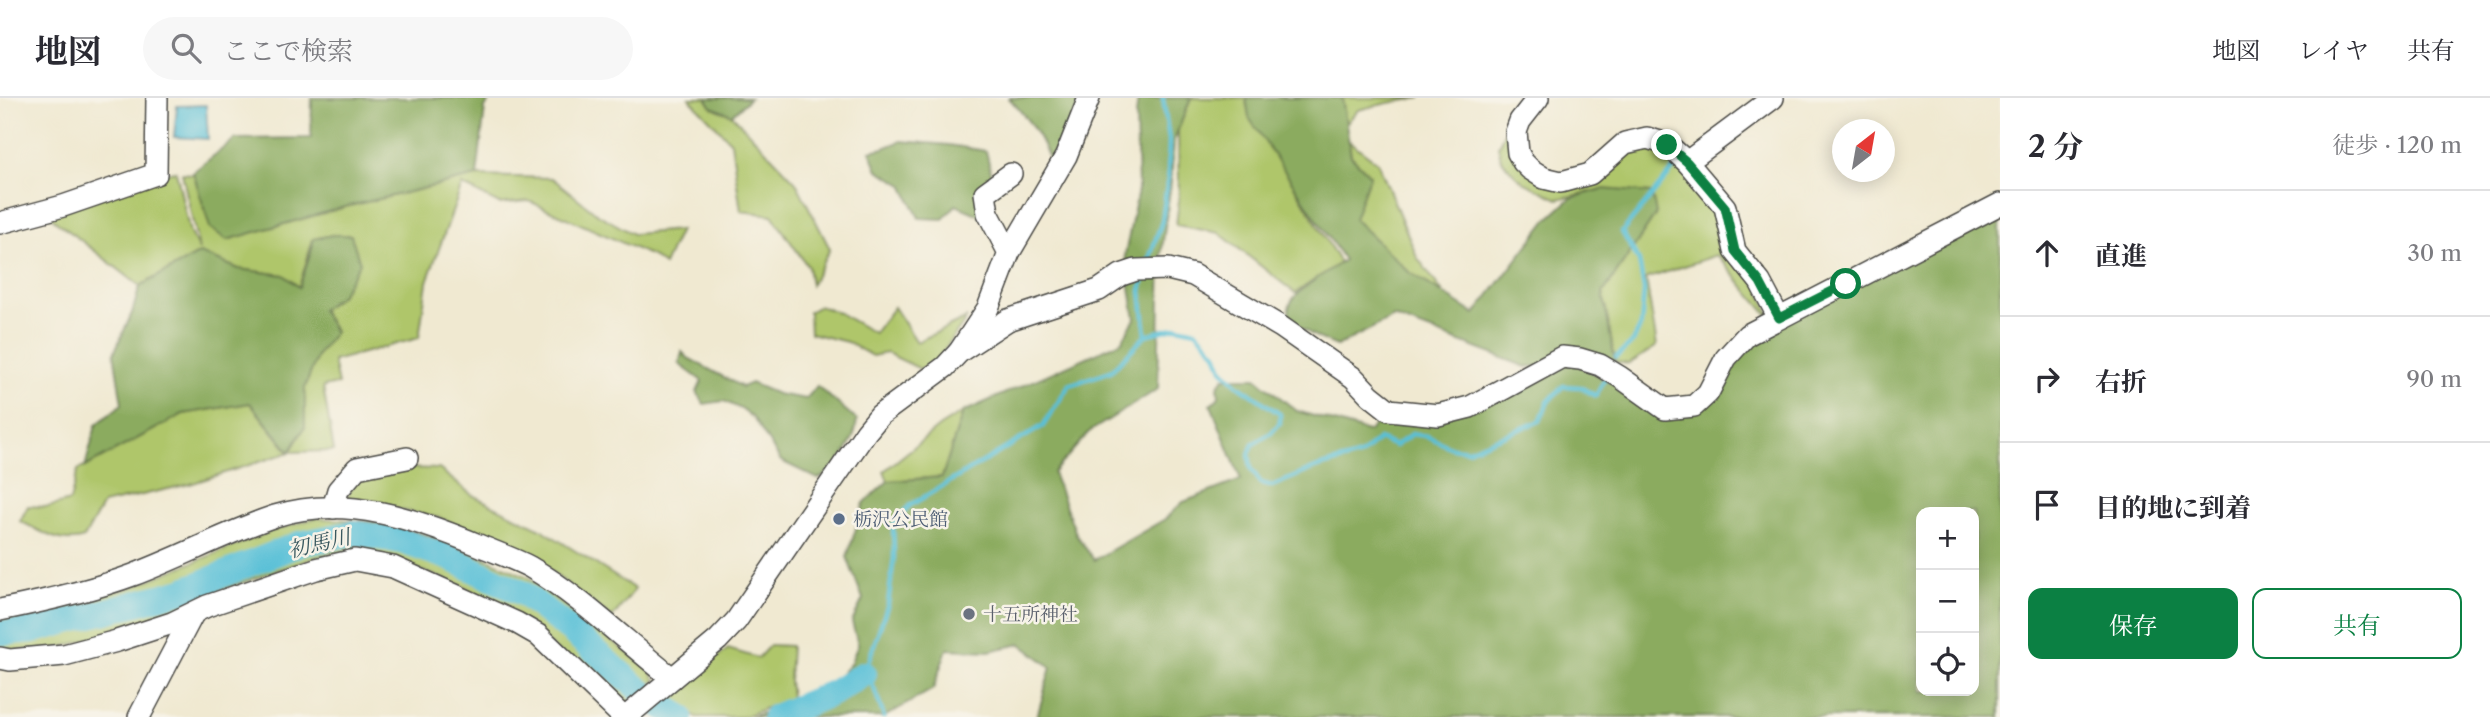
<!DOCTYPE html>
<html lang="ja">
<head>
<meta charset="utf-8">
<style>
	:root { --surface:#fff; --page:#f7f7f7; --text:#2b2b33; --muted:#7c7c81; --line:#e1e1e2; --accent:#0b8043 }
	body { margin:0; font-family:"Libre Caslon Text","Noto Serif JP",serif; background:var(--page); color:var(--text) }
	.controls { position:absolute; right:21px; bottom:21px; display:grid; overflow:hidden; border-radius:14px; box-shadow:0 4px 18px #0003 }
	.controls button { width:63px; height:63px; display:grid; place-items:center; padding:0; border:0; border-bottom:2px solid var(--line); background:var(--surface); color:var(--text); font:35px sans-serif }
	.compass { position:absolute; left:1832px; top:21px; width:63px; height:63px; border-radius:50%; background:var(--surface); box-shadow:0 4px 18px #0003; rotate:31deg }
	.stop { position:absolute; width:21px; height:21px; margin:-16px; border:5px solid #0b8043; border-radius:50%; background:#fff }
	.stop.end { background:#0b8043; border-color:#fff; box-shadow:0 2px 7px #0008 }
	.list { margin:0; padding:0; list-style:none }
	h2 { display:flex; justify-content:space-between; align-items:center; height:91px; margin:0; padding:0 28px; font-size:30px }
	h2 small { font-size:23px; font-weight:400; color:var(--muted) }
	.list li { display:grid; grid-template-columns:46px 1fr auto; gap:21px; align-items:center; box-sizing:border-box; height:126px; padding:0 28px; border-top:2px solid var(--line) }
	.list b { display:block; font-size:26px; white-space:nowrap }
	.list em { font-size:23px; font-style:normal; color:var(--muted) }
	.actions { display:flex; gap:14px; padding:21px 28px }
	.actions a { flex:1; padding:16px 0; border:2px solid var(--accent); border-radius:14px; text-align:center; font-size:24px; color:var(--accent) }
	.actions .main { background:var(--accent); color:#fff }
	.icon { flex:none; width:38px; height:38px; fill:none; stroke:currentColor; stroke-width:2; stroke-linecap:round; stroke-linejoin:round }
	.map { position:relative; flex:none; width:2000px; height:619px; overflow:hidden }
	header { display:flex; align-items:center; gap:42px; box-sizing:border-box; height:98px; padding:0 35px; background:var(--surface); border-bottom:2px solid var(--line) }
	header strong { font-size:33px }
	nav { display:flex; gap:38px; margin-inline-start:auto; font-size:24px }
	.search { width:490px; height:63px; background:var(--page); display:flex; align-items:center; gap:18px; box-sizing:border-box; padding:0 24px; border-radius:38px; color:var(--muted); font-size:26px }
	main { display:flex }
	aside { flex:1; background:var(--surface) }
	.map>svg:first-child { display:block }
</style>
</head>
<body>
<header>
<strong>地図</strong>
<div class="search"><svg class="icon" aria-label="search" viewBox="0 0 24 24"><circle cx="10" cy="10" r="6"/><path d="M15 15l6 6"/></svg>ここで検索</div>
<nav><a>地図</a><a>レイヤ</a><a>共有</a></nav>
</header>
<main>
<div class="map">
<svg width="2000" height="619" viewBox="0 0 2000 619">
	<rect width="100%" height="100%" fill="#f7f3e8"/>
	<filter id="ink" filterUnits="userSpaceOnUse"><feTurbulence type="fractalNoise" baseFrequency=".0143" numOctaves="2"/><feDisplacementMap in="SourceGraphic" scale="14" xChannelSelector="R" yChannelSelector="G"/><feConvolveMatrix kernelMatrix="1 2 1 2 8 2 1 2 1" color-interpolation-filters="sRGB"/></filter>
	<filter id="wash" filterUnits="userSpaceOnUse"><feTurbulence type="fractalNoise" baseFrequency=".00686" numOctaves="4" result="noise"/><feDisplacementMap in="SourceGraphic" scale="28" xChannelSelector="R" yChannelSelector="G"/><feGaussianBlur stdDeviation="1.57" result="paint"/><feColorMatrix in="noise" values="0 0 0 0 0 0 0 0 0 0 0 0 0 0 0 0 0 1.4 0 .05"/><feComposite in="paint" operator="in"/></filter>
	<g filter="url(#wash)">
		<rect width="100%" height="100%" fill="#f0e9d1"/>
		<!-- green -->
		<g fill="#afc66b" stroke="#6d784b" stroke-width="2">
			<path d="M689 0H706L712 9 732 17 796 84 830 151 811 187 808 169 772 117 741 113 731 44Z"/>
			<path d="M1191 0H1246L1247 8 1340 165 1295 195 1219 135 1176 127 1179 102 1178 31Z"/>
			<path d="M1342 0H1422L1388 5 1358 12 1346 26Z"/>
			<path d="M1513 14 1517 18 1521 64 1559 84 1651 41 1725 109 1773 223 1717 157 1646 181 1657 248 1629 266 1615 264 1603 195 1656 116 1603 91 1558 101 1525 85 1515 77 1501 61 1498 48Z"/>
			<path d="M1349 43 1378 65 1417 159 1444 196 1409 174 1353 121 1370 77 1351 58Z"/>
			<path d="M176 73 190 135 199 152 182 75 199 77 227 142 345 109 477 78 552 80 596 115 633 136 680 132 664 167 650 157 529 103 499 106 462 87 427 184 419 240 333 263 338 286 323 289 334 353 290 354 190 386 103 406 84 440C61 448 40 433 20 423L28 408 48 409 70 403 78 372 183 316 250 305 289 354 305 329V289L318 256 335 234 321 212 332 137 313 141 299 189 283 177 239 171 200 155 140 188 47 116 145 78Z"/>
			<path d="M819 208 837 214 874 235 894 209 917 244 967 220 935 265 920 271 887 255 872 258 847 244 810 235 809 214Z"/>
			<path d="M963 314 942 379 888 383 884 373 940 328Z"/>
			<path d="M377 369 439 371 472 397 541 431 635 491 612 520 531 458 440 420 346 401 355 383Z"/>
			<path d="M315 420 377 424 428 437 472 454 528 479 650 572 656 582 626 607 617 606 513 514 458 486 362 451 325 457 266 476 193 503 157 522 55 551 0 553V514L32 511 126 491 272 433Z"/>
			<path d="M770 547 791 548 789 583 791 600 743 619H697L664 599 728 551 758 560Z"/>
		</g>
		<!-- forest -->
		<g fill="#8bab5f" stroke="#5b6b45" stroke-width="2" fill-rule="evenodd">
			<path d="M312 0H491L485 10 477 78 345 109 227 142 210 130 193 74 235 41 311 40Z"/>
			<path d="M706 0H750L732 17 712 9Z"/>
			<path d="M1009 0H1081L1053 71C1042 40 1031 24 1009 0Z"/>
			<path d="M1138 0H1191L1174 42 1171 83 1161 159 1158 291 1089 334 1053 375 1077 438 1094 462 1165 421 1183 404 1241 382 1211 307 1219 299 1218 288 1224 280H1256L1297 313 1368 334 1389 312 1438 317 1562 259 1664 311 1692 309 1736 249 2000 106V619H1037L1051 569 1021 546 989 553 947 551 933 591 884 619H751L817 596 835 583 850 566 858 547 852 524 863 501 847 459 864 405 888 383 942 379 963 314 1121 244 1135 221 1125 157 1138 92 1136 17ZM1921 414H1974V593H1921Z"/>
			<path d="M1246 0H1342L1351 58 1370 77 1354 121 1409 174 1475 216 1547 122 1571 100 1603 91 1652 95 1656 116 1603 195 1615 264 1526 269 1394 219 1337 248C1254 215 1293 197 1344 162L1249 20Z"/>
			<path d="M901 43 949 47 986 53 993 82 981 118 956 107 943 121 919 120 903 87 878 72 870 53 884 50Z"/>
			<path d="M332 137H351L360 165 341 197 321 212 335 234 318 256 305 289V329L290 354 250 305 183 316 85 369 96 327 122 306 114 255 132 215 140 188 200 155 239 171 284 177 299 189 312 151 313 141Z"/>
			<path d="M682 254 688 260 742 289 751 285 777 296 806 301 817 288 857 322C855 345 838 371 818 381L781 363 753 320 741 311 724 303 704 306 697 294 702 283 679 266Z"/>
		</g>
		<!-- water -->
		<path fill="#59c0d7" stroke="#427681" stroke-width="2" d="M206 7 208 41 174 39 177 8Z"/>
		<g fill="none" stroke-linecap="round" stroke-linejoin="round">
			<!-- stream -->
			<g stroke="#59c0d7" stroke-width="4.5">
				<path d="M1148 164 1162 123 1168 79 1169 42 1163 0"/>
				<path d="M1144 179 1141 193 1146 237"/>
				<path d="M1616 259 1633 244 1641 227 1644 192 1639 163 1622 134 1676 68"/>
				<path d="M884 619 874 590 864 576 888 506 894 459 893 427 909 408 1043 328 1069 287 1111 273 1146 237 1177 229 1196 233 1216 255 1222 271 1238 287 1280 316V325L1271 335 1253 346 1249 356 1251 371 1261 385 1272 388 1318 369 1361 357 1379 341 1395 348 1412 336 1427 338 1452 350 1468 352 1540 323 1548 304 1563 288 1580 289 1596 298 1607 277"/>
			</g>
			<!-- river -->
			<g stroke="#59c0d7" stroke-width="26">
				<path d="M0 535 35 532 182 493 299 446 354 435 401 443 450 460 524 496 570 532 648 599 681 619"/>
				<path d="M775 619 835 594 864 576"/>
			</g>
		</g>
	</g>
	<g filter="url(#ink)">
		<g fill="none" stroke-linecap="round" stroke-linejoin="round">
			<!-- minor casing -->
			<g stroke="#494844" stroke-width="24">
				<g id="minor">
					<path d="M1538 0 1520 23 1516 34 1518 55 1523 64 1530 71 1544 80 1561 84 1590 76 1625 45 1647 40 1667 46 1687 64 1725 109 1735 153 1760 184 1779 220"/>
					<path d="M1687 64 1773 0"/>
					<path d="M0 125 63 108 156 76 157 0"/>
					<path d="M1009 155 988 115 985 95 1011 76"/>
					<path d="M959 254 1008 222 1099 192 1121 177 1136 172 1168 171 1193 177 1281 229 1354 280 1370 297 1389 312 1438 317 1470 309 1562 259 1580 261 1600 267 1620 279 1665 311 1694 308 1708 295 1726 260 1747 237 2000 106"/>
					<path d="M333 410 338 392 357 370 407 360"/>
					<path d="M0 512C45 503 90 493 133 477 181 459 227 434 275 418 345 396 416 421 481 448 497 455 515 461 530 469 581 499 625 543 672 580"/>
					<path d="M0 560 10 562 64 557 117 543 172 525 207 508 316 471 355 462 393 469 517 525 538 537 623 619"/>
					<path d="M139 619 193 516"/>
					<path d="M626 619 718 542 736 523 866 334 880 317 945 269 959 254 988 210 1009 155 1066 58 1089 0"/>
				</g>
			</g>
			<!-- minor -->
			<use href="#minor" stroke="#fff" stroke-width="21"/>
		</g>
	</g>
	<g fill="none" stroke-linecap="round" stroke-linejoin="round" filter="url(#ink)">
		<!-- route -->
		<path stroke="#0b8043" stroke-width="9" d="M1667 47 1687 64 1725 109 1735 153 1760 184 1779 220 1846 186"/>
	</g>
	<!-- markers -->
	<circle fill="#5c6f8a" stroke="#f7f3e8" stroke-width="2.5" cx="839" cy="421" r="7"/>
	<circle fill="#6b7280" stroke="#f7f3e8" stroke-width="2.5" cx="969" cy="516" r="7"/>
	<g text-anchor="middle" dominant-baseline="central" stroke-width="5" stroke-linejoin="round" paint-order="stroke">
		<!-- service labels -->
		<g font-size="19" fill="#4e5e75" stroke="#f7f3e8" text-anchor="start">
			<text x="853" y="421">栃沢公民館</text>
		</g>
		<!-- worship labels -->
		<g font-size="19" fill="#5b616d" stroke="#f7f3e8" text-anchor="start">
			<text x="983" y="516">十五所神社</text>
		</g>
		<!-- water labels -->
		<g font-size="21" font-style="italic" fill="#39585f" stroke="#f7f3e8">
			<text transform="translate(319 445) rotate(-13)">初馬川</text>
		</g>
	</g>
</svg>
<div class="controls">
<button>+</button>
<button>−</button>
<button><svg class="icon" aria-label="locate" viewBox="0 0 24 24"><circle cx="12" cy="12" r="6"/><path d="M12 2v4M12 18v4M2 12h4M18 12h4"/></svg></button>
</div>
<svg class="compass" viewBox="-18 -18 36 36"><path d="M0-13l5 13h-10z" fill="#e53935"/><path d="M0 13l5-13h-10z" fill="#7c7c81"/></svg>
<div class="stop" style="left:1846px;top:186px"></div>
<div class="stop end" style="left:1667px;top:47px"></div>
</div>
<aside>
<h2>2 分<small>徒歩 · 120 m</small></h2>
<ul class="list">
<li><svg class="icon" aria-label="ahead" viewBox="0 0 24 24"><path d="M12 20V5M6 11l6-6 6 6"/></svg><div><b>直進</b></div><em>30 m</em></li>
<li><svg class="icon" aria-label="right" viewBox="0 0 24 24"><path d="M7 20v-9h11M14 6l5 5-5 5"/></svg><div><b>右折</b></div><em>90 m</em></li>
<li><svg class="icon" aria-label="arrive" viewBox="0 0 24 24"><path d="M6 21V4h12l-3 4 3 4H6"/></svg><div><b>目的地に到着</b></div></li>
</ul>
<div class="actions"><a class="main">保存</a><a>共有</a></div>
</aside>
</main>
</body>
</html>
